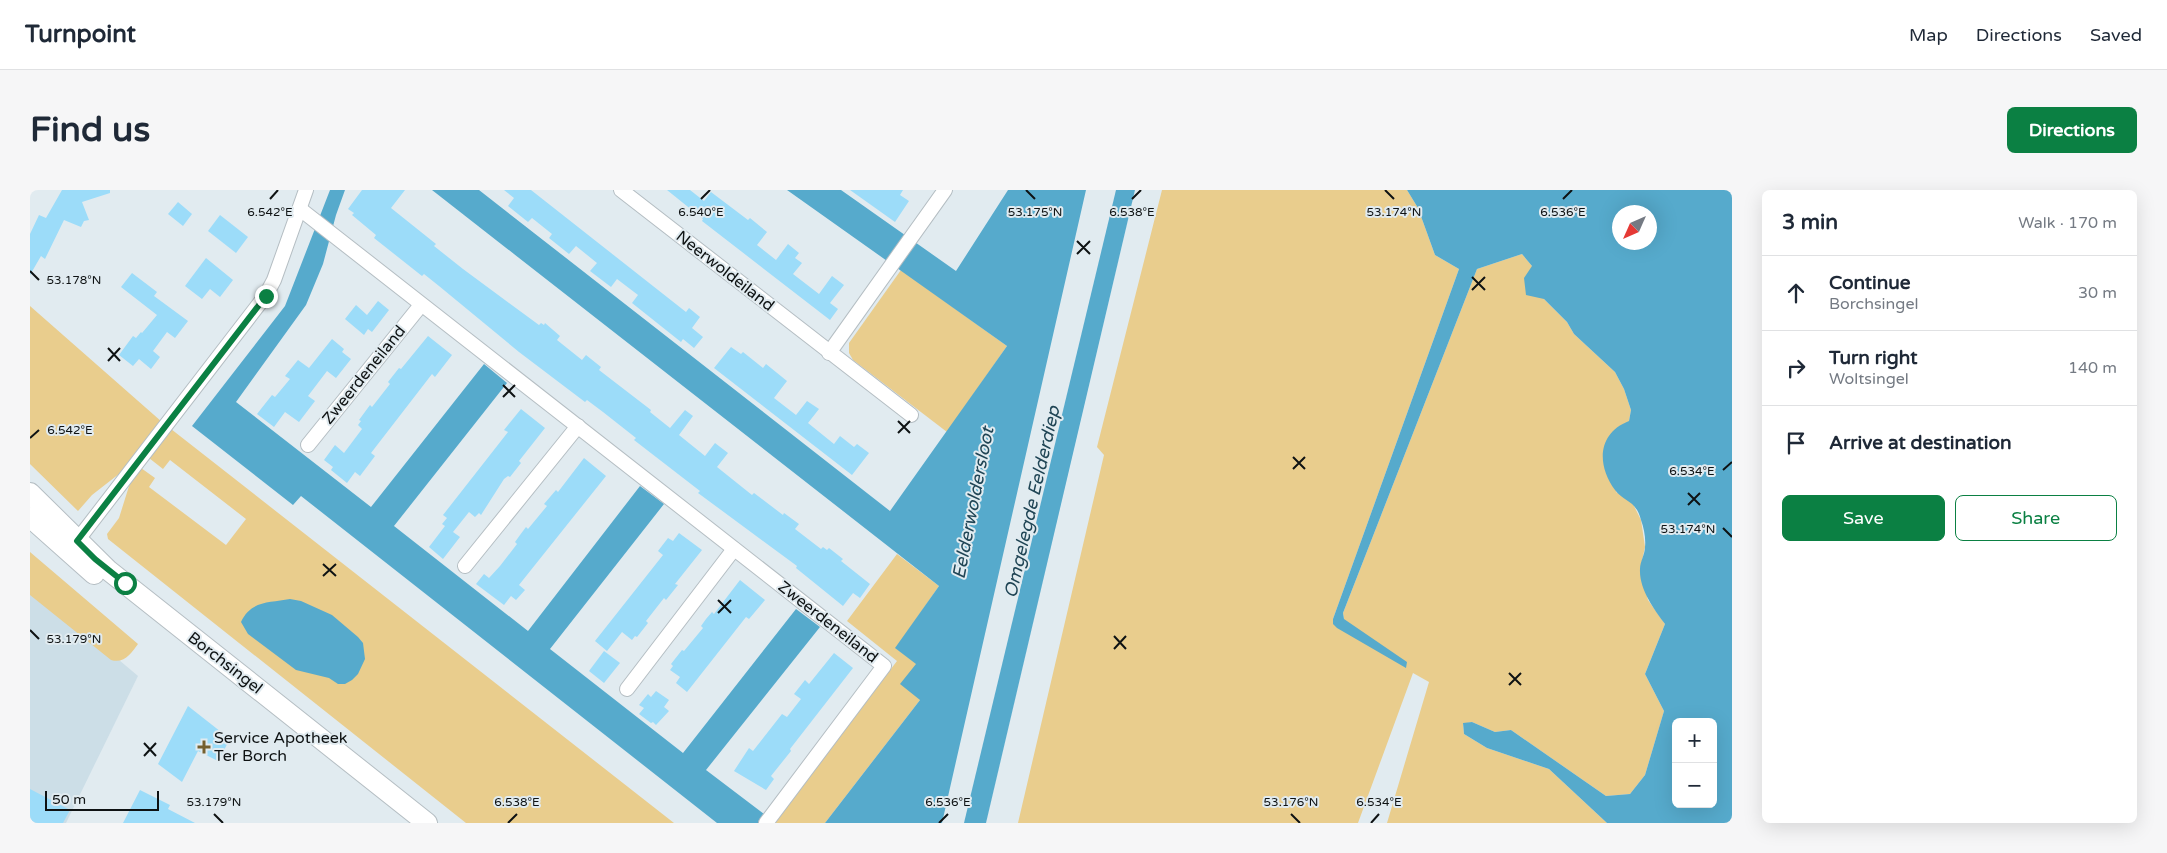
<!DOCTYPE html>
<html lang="en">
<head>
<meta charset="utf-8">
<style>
	:root { --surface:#fff; --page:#f6f6f7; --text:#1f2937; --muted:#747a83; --line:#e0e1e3; --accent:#0b8043 }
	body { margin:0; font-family:"Varela Round",sans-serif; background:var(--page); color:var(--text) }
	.controls { position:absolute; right:15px; bottom:15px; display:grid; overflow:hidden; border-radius:8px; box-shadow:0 5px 20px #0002 }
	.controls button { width:45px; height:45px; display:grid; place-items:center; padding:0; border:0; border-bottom:1px solid var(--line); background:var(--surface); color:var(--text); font:25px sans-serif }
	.compass { position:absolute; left:1582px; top:15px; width:45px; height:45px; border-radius:50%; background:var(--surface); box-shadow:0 5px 20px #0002; rotate:225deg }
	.scale { position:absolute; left:15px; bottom:12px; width:114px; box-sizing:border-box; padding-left:5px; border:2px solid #0e1213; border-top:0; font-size:14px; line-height:18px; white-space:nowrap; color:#0e1213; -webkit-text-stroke:4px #e1ebf0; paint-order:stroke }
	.stop { position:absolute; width:15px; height:15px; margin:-11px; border:4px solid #0b8043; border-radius:50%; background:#fff }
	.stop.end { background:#0b8043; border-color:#fff; box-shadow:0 1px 5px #0008 }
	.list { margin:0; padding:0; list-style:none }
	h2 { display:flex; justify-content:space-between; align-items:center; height:65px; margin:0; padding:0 20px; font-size:21px }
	h2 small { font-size:16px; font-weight:400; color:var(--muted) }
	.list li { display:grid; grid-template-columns:32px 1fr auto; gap:15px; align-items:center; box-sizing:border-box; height:75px; padding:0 20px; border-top:1px solid var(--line) }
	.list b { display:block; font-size:19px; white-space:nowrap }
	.list p { margin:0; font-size:16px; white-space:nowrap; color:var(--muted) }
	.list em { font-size:16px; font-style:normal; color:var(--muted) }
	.actions { display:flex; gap:10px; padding:15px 20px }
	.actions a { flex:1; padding:11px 0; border:1px solid var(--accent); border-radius:8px; text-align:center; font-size:18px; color:var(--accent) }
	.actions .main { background:var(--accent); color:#fff }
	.icon { flex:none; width:28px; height:28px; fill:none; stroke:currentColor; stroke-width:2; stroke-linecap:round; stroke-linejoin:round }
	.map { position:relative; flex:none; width:1702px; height:633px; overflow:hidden; border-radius:8px }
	header { display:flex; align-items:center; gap:30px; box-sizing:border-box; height:70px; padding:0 25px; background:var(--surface); border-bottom:1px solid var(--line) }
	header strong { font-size:24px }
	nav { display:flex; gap:28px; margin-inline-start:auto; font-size:18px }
	.intro { display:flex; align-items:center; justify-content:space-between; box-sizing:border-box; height:120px; padding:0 30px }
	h1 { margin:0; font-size:35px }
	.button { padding:12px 22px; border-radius:8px; background:var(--accent); color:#fff; font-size:18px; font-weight:700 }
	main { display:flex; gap:30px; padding:0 30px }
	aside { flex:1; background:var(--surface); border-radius:8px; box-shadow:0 5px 20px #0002 }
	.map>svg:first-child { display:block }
</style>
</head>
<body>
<header>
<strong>Turnpoint</strong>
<nav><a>Map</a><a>Directions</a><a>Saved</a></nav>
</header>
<div class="intro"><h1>Find us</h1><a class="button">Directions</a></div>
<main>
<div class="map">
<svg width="1702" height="633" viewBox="0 0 1702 633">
	<rect width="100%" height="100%" fill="#e1ebf0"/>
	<!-- built -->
	<path fill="#ccdee7" d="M0 395 108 486 36 633H0Z"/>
	<!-- green -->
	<g fill="#e9cd8d">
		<path d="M1132 0H1377L1388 18 1405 65 1429 79 1303 429H1314L1313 423 1447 79 1492 64 1502 76 1514 109 1537 132 1544 144 1585 182 1594 199 1601 220 1586 302 1602 312 1611 330 1615 357 1610 380 1618 410 1635 434 1615 484 1634 521 1615 585 1600 604 1576 606 1481 540 1465 542 1442 532 1433 534 1434 544 1457 558 1519 579 1577 633H1357L1399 492 1383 483 1328 633H988L1074 265 1067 257Z"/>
		<path d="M871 80 977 156 917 242 823 170 819 163V153Z"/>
		<path d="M0 116 132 232 94 280 62 305 48 321 0 274Z"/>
		<path d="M141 239 644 633H436L78 349 77 344 89 328 100 293 111 278 125 288 119 297 196 355 216 329 140 270 133 279 119 268Z"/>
		<path d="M0 362 108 454C101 463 95 474 81 470L0 405Z"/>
		<path d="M867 364 909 396 866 458 887 474 890 510 795 633H746L744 632 867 471 817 431Z"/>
	</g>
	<!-- water -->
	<g fill="#56aacc" fill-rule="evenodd">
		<path d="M300 0H315L306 25 293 74 276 115 206 212 341 317 454 174 477 193 364 336 498 441 610 296 634 314 520 459 653 563 766 419 790 437 676 580 746 633H687L271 306 263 315 162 236 255 116Z"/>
		<path d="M402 0H449L860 321 977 156 757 0H811L926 81 978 0H1056L912 633H795L890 510 870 494 886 474 865 458 909 396Z"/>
		<path d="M1086 0H1105L956 633H934Z"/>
		<path d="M1377 0H1702V633H1577L1519 579 1457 558 1434 544 1433 533 1442 532 1465 542 1481 540 1576 606 1600 604 1615 585 1634 521 1615 484 1635 434C1624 419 1609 399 1610 379 1610 372 1615 364 1615 357 1616 349 1614 338 1611 330 1606 310 1594 312 1585 300 1566 274 1568 243 1599 231L1601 220 1594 199 1585 182 1544 144 1537 132 1514 109 1496 105 1494 88 1502 76 1492 64 1447 79 1313 423 1314 429 1377 472 1376 478 1307 438 1303 434V429L1429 79 1405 65 1388 18ZM1590 22H1620V52H1590ZM1646 532H1683V614H1646Z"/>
		<path d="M260 409 271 411 302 425 328 447 333 453 335 469 328 484 322 490 315 494H308L299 488 266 480 218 444 211 432C221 410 240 413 260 409Z"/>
	</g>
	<!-- building -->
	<g fill="#9cdcf9">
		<path d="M32 0H80V3L52 12 59 30 54 31 51 37 34 30 15 69 11 66 0 85V44L9 25 16 28Z"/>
		<path d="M332 0H375L361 18 406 54 404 56 433 79 509 135 511 133 514 135 515 133 530 146 527 150 552 170 556 165 571 177 569 180 621 220 620 222 640 238 655 220 663 226 649 245 675 266 685 253 698 263 687 277 722 305 724 303 753 325 754 323 769 334 765 339 791 359 793 357 797 360 799 358 813 369 811 371 840 394 830 408 823 403 813 416 766 378 767 376 668 303 670 301 604 250 606 248 573 222 557 210 555 212 489 162 409 96 394 84 392 86 344 48 346 45 322 25 324 23 318 19Z"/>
		<path d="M474 0H501L656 122 659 118 670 127 662 138 673 147 664 158 653 149 651 152 602 113 608 105 587 89 581 97 560 81 567 73 546 56 539 64 519 48 522 44 502 28 498 32 478 16 484 8Z"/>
		<path d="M637 0H660L674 11 681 2 718 30 720 28 737 42 727 55 746 70 758 54 769 63 765 68 772 73 763 84 789 104 802 86 814 95 800 113 808 119 800 130 672 31 673 29Z"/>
		<path d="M820 0H873L870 5 879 11 865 32Z"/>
		<path d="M148 12 162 24 153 36 138 24Z"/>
		<path d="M190 25 218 47 206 63 178 41Z"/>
		<path d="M176 68 203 90 190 107 180 99 172 109 155 96Z"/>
		<path d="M102 83 127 102 124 106 158 131 145 148 137 142 123 161 130 167 121 179 109 169 103 176 89 165 103 146 106 148 111 142 112 143 127 125 91 97Z"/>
		<path d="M348 111 359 120 342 142 338 139 334 145 315 129 326 115 337 125Z"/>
		<path d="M398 146 422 165 405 187 402 184 341 263 345 266 330 286 325 282 317 293 301 280 303 277 294 270 305 255 314 263 332 239 328 235 331 231 329 230 340 215 342 217 360 194 358 192 369 178 371 179Z"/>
		<path d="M302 149 314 159 312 162 321 169 306 188 297 181 278 206 285 211 269 232 255 222 244 237 227 224 242 205 245 207 260 189 255 186 268 170 279 178Z"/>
		<path d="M701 157 711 164 713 162 733 178 736 174 757 191 744 208 766 225 777 211 789 219 778 233 804 254 810 246 824 257 827 254 839 263 822 285 684 178Z"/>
		<path d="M491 219 515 238 489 271 491 273 480 287 478 286 474 289 451 325 449 323 445 327 439 322 423 342 430 347 413 369 399 357 415 336 412 334 417 328 413 325 478 242 474 240Z"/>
		<path d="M554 268 576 286 489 395 495 400 486 410 481 406 474 415 446 394 454 384 459 388 470 376 487 354 485 352 490 345 496 337 498 339 517 316 514 314 526 300 528 302Z"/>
		<path d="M649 343 672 360 645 394 648 395 636 410 634 408 616 431 618 433 607 447 605 446 602 450 592 442 577 461 565 451 633 365 628 361 638 348 643 351Z"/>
		<path d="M710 390 735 410 719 429 716 427 657 502 646 493 650 487 640 480 643 476 641 474 652 460 654 461 673 438 671 436 676 429 682 422 684 424Z"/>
		<path d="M574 461 590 473 574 493 559 481Z"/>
		<path d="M804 463 823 478 760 559 761 561 741 586 744 589 736 600 704 581 719 558 723 561 752 524 757 527 771 509 764 504 775 490 779 494Z"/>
		<path d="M626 501 639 510 634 517 639 521 626 535 623 532 621 533 609 524 614 518 609 515 618 504 621 507Z"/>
		<path d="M158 516 200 549 188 571 168 561 152 592 128 574Z"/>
		<path d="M0 599 40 620 33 633H0Z"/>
		<path d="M110 600 140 615 138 619 165 633H93Z"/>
	</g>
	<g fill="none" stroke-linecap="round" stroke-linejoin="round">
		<!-- minor casing -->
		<g stroke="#b5bec3" stroke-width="16">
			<g id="minor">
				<path d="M591 0 881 225"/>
				<path d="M270 19 854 476 736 633"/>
				<path d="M799 163 915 0"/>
				<path d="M278 255 391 115"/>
				<path d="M43 356 236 105 244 90 276 0"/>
				<path d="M435 376 548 236"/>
				<path d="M597 499 704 359"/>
			</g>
		</g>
		<!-- secondary casing -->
		<g stroke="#b5bec3" stroke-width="22">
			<g id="secondary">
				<path d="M0 303 78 380 397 633"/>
				<path d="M0 327 64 384"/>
			</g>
		</g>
		<!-- minor -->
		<use href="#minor" stroke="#fff" stroke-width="14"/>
		<!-- secondary -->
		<use href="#secondary" stroke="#fff" stroke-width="20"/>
	</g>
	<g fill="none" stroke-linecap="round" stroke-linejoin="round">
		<!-- route -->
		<path stroke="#0b8043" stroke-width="6" d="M95 393 65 369 47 351 236 106"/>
	</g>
	<!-- ticks -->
	<path fill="none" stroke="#0e1213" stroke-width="2" d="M996 0 1005 9M1355 0 1364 9M240 9 248 0M671 9 680 0M1102 9 1111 0M1533 9 1542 0M1047 51 1060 64M1047 64 1060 51M0 81 9 90M1442 87 1455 100M1442 100 1455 87M78 158 90 171M78 171 90 158M473 195 485 207M473 207 485 195M868 231 880 243M868 243 880 231M0 248 9 240M1263 267 1275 279M1263 279 1275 267M1693 280 1702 272M1658 303 1670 315M1658 315 1670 303M1693 338 1702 347M293 374 306 386M293 386 306 374M688 410 701 423M688 423 701 410M0 440 9 449M1084 446 1096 459M1084 459 1096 446M1479 483 1491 495M1479 495 1491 483M114 553 126 566M114 566 126 553M184 624 193 633M1261 624 1270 633M478 633 487 624M909 633 918 624M1341 633 1349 624"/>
	<!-- markers -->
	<path fill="#75602f" stroke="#e1ebf0" stroke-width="2" d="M171.5 549.5h5v5h5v5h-5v5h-5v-5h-5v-5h5z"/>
	<g text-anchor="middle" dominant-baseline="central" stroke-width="4" stroke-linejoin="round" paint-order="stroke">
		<!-- street labels -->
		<g font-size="16" fill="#0e1213" stroke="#e1ebf0">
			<text transform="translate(695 81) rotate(38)">Neerwoldeiland</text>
			<text transform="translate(334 185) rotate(-51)">Zweerdeneiland</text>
			<text transform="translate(798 432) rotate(38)">Zweerdeneiland</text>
			<text transform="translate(195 473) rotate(38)">Borchsingel</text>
		</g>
		<!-- poi labels -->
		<g font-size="16" fill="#0e1213" stroke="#e1ebf0" text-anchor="start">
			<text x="184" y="548">Service Apotheek<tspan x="184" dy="18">Ter Borch</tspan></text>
		</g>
		<!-- water labels -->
		<g font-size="18" font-style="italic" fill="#204555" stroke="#e1ebf0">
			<text transform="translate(1002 312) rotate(-77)">Omgelegde Eelderdiep</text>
			<text transform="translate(943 313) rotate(-79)">Eelderwoldersloot</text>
		</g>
	</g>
	<g font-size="12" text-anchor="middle" fill="#0e1213" stroke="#e1ebf0" stroke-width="4" stroke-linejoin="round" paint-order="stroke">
		<text x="1005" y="26">53.175°N</text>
		<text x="240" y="26">6.542°E</text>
		<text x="671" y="26">6.540°E</text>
		<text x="1102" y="26">6.538°E</text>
		<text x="1364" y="26">53.174°N</text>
		<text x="1533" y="26">6.536°E</text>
		<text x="44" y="94">53.178°N</text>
		<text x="40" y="244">6.542°E</text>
		<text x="1662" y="285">6.534°E</text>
		<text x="1658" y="343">53.174°N</text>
		<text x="44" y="453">53.179°N</text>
		<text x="184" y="616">53.179°N</text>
		<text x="487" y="616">6.538°E</text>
		<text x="918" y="616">6.536°E</text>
		<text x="1261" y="616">53.176°N</text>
		<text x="1349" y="616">6.534°E</text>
	</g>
</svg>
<div class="controls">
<button>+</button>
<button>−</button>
</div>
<svg class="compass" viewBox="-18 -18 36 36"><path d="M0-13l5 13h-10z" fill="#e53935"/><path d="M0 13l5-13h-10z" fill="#747a83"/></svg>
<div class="scale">50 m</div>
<div class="stop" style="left:95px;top:393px"></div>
<div class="stop end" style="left:236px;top:106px"></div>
</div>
<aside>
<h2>3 min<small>Walk · 170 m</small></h2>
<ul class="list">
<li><svg class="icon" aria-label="ahead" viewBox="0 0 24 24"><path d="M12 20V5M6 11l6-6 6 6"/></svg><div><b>Continue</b><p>Borchsingel</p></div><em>30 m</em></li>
<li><svg class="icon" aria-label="right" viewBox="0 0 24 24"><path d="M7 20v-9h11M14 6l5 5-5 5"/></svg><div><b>Turn right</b><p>Woltsingel</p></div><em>140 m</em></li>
<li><svg class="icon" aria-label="arrive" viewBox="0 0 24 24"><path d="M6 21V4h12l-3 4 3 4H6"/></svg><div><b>Arrive at destination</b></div></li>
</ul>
<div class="actions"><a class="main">Save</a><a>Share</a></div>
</aside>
</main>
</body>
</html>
